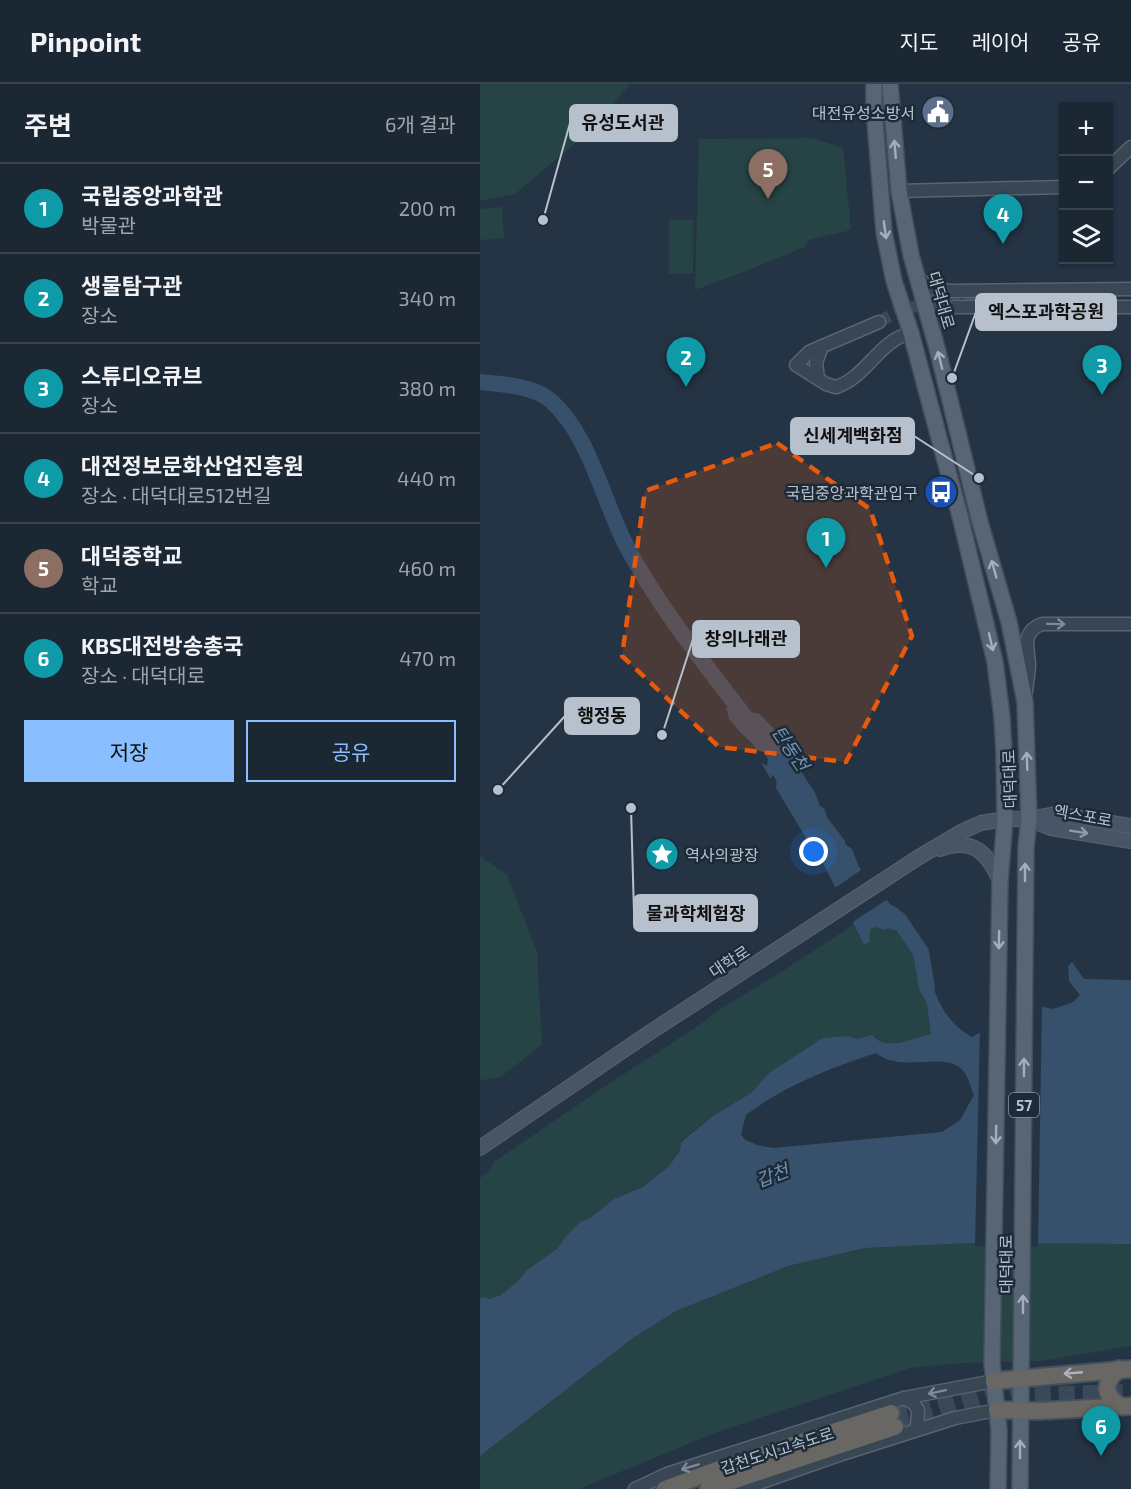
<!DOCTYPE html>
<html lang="ko">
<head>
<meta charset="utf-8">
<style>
	:root { --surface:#1b2733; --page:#28333f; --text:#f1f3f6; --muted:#a0a5ac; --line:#39444e; --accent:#89bfff }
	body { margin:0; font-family:"Exo 2","Noto Sans KR",sans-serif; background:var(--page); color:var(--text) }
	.controls { position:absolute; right:18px; top:18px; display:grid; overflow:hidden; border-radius:0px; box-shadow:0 2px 4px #0004 }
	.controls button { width:54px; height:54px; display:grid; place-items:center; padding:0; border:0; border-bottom:2px solid var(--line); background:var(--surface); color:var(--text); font:30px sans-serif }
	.you { position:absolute; left:334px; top:768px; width:21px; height:21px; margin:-15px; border:4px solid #fff; border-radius:50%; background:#1a73e8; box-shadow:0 0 0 9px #1a73e833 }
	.badge { display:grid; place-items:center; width:39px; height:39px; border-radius:50%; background:var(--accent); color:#fff; font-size:20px; font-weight:700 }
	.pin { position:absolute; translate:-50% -50px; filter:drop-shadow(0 2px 3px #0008) }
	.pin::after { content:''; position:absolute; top:32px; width:21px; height:18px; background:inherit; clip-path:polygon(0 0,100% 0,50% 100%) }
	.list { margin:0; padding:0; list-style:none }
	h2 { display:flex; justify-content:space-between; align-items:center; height:78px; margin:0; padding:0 24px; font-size:26px }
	h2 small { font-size:20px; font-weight:400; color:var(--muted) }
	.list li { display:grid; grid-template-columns:39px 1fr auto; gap:18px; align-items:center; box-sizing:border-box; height:90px; padding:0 24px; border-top:2px solid var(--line) }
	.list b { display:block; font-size:22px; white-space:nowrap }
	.list p { margin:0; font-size:20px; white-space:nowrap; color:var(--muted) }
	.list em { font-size:20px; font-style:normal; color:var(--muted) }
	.actions { display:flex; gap:12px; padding:18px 24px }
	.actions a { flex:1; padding:14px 0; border:2px solid var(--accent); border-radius:0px; text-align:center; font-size:21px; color:var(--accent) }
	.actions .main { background:var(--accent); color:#111 }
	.icon { flex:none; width:33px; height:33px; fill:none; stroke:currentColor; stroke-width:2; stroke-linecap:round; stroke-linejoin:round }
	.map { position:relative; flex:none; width:651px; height:1405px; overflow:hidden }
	header { display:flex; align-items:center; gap:36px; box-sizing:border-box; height:84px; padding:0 30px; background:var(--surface); border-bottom:2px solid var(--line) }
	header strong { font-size:28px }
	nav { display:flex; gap:33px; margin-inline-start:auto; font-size:21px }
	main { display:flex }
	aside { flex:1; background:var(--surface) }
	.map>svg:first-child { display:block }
</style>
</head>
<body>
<header>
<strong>Pinpoint</strong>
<nav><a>지도</a><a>레이어</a><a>공유</a></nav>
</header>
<main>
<aside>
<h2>주변<small>6개 결과</small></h2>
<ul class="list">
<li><span class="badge" style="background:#0f9aa8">1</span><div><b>국립중앙과학관</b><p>박물관</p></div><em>200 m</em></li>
<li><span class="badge" style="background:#0f9aa8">2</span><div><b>생물탐구관</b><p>장소</p></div><em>340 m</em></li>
<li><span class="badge" style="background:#0f9aa8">3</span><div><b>스튜디오큐브</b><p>장소</p></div><em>380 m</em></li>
<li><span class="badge" style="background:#0f9aa8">4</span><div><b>대전정보문화산업진흥원</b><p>장소 · 대덕대로512번길</p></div><em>440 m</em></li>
<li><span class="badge" style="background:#8d6e63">5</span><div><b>대덕중학교</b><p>학교</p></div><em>460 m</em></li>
<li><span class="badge" style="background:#0f9aa8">6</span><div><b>KBS대전방송총국</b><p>장소 · 대덕대로</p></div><em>470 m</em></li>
</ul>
<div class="actions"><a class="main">저장</a><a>공유</a></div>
</aside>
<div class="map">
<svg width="651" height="1405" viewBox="0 0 651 1405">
	<rect width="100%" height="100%" fill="#243444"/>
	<!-- green -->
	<g fill="#264445">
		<path d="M0 0H150L111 46 35 110 0 117Z"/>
		<path d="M332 54 363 64 371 146 328 156 324 163C288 179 252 192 215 206L219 55Z"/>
		<path d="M22 123 24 154 0 156V125Z"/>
		<path d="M189 136H213V189L189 190Z"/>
		<path d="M0 772 27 791 57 868 62 961 19 994 0 996Z"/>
		<path d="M373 841 384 861 391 845 397 843 404 846 409 844 415 848 423 847 433 862 441 884 442 910 447 920 452 950C434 954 406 968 392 951L377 955 368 952 289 989 271 1009 233 1032 201 1057 200 1067 189 1082 163 1103 134 1115 110 1134 100 1138 86 1152 78 1164 47 1186 38 1197 21 1211 10 1215 0 1214V1094L7 1089 15 1077 127 1001 218 942 242 924 306 885Z"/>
		<path d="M491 1159 651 1160V1262L561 1277 482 1279 430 1284 237 1348 99 1405H0V1372L153 1254 196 1227 308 1182 385 1164Z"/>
	</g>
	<!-- water -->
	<g fill="#37516d" fill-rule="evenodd">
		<path d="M265 615 293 644 335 709 340 722 344 724 347 733 365 757V760L372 765 379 783 411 821 425 830 432 841C424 846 418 850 409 844L404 846 397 843 391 845 389 852 390 858 384 861 340 773 329 759 296 704C297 699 297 694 292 691L291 695 281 679 287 682 288 675 284 668 277 666 270 657 261 649 249 635 245 619Z"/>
		<path d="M592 878 604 895 651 896V1160L491 1159 385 1164 308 1182 196 1227 153 1254 0 1372V1214L4 1213 10 1215 21 1211 38 1197 47 1186 78 1164 86 1152 100 1138 110 1134 134 1115 163 1103 189 1082 200 1067 201 1058 233 1032 271 1009 289 989 343 954 368 952 377 955 392 951C406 968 433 954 451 950L447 920 442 910 441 884 447 883C456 914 463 936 492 953L526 934 564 923 573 925 593 918 600 911 589 897 588 882ZM396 969C423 991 468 964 485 989 489 995 491 1005 494 1011L480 1036 462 1048 293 1064 277 1061 264 1055 261 1050 266 1031C304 1002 350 984 396 969Z"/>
	</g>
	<!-- pier -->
	<g fill="#243444">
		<path d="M266 612 268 613 285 631 243 623 244 616Z"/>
		<path d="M384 784 409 814 370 840 352 806Z"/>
		<path d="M562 921 558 1163 495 1162 500 944 525 931Z"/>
	</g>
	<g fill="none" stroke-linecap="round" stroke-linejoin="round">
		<!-- river -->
		<g stroke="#37516d" stroke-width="16">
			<path d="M0 298C21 300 54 302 70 316 110 350 124 421 148 465 181 526 225 580 266 634"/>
			<path d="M412 830 421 839 441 868 447 904"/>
		</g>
		<!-- tertiary-tunnel -->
		<path stroke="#3a4959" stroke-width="12" stroke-dasharray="12 6" stroke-linecap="butt" d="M399 238C448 208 502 216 557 216"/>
		<!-- trunk-tunnel -->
		<g stroke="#3a4959" stroke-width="16" stroke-dasharray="16 8" stroke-linecap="butt">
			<path d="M411 1329 442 1319 513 1303"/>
			<path d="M415 1343 502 1318 538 1311 651 1308"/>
		</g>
		<!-- tertiary casing -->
		<g stroke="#576471" stroke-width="15">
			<g id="tertiary">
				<path d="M628 85 651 63"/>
				<path d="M419 107 584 103"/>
				<path d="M437 194 454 205 473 207 651 205"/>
				<path d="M399 238 329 268 316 281 346 300 356 303C387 293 399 256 431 249"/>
				<path d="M451 245 460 230 475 223H651"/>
				<path d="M338 294 336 279 342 262"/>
				<path d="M546 608C547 599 548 591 549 583 549 565 540 548 562 540H651"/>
				<path d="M424 1314 433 1319 438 1326 437 1343 434 1347"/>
				<path d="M155 1405 187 1390 424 1314 514 1297"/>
				<path d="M262 1405 362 1370 475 1334 517 1326"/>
			</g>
		</g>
		<!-- secondary casing -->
		<g stroke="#576471" stroke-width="16">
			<g id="secondary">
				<path d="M549 735 571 744 651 757"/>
				<path d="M460 765C493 753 508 769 520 797"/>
				<path d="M0 1064 169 949 439 773 483 747 501 739 525 735H549L575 730 651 742"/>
			</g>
		</g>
		<!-- primary casing -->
		<g stroke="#434f5d" stroke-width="18">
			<g id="primary">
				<path d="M394 0V25L404 148 414 197 431 249 481 436 515 578 522 633 524 668 525 735 520 797 512 1279 519 1347 518 1405"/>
				<path d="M410 0 419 107 431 171 457 264 500 438 529 538 545 618 549 735 546 763 540 1405"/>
			</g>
		</g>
		<!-- trunk casing -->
		<g stroke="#44515e" stroke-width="20">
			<g id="trunk">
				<path d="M639 1285C623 1299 623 1310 640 1322"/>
				<path d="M514 1297 651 1285"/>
				<path d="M517 1326 558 1327 651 1322"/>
				<path d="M185 1405 242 1384 411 1329"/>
				<path d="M228 1405 415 1343"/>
			</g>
		</g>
		<!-- tertiary -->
		<use href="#tertiary" stroke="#394654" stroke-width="12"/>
		<!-- secondary -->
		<use href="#secondary" stroke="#475567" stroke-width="14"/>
		<!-- primary -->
		<use href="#primary" stroke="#576574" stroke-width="15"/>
		<!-- trunk -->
		<use href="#trunk" stroke="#686764" stroke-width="16"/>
	</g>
	<!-- one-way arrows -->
	<defs><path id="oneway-shaft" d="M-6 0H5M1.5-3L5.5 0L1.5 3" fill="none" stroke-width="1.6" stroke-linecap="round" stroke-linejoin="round" transform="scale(1.5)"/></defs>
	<g stroke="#a3afbb">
		<use href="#oneway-shaft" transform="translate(415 65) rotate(-95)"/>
		<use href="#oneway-shaft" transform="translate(405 146) rotate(82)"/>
		<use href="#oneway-shaft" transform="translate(460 276) rotate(-104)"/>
		<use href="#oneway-shaft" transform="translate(514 485) rotate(-106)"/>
		<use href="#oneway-shaft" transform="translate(511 558) rotate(77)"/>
		<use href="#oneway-shaft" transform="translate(547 677) rotate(-92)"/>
		<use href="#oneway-shaft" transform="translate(545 788) rotate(-90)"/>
		<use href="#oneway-shaft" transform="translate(519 856) rotate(91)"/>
		<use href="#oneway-shaft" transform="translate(544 983) rotate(-90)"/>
		<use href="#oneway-shaft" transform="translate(516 1051) rotate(91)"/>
		<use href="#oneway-shaft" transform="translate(543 1220) rotate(-90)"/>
		<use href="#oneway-shaft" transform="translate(540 1365) rotate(-90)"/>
	</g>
	<g stroke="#7e8a97">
		<use href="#oneway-shaft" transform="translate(576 540) rotate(1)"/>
		<use href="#oneway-shaft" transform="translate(457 1308) rotate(168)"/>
		<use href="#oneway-shaft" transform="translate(210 1383) rotate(163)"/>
	</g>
	<use stroke="#8f9ba9" href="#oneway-shaft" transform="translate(599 748) rotate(9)"/>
	<use stroke="#aab4bd" href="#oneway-shaft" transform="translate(593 1289) rotate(175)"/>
	<!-- marked area -->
	<path fill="#e8590c" fill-opacity="0.2" stroke="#e8590c" stroke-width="4.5" stroke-dasharray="12 8" stroke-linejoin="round" d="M297 359 390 425 432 552 366 678 239 663 142 572 165 407Z"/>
	<!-- icons -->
	<defs>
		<g id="civic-disc" transform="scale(1.725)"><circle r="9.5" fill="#5c6f8a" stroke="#1d2b39"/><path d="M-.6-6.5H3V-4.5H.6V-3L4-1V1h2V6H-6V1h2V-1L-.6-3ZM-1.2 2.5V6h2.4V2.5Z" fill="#fff"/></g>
		<g id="bus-disc" transform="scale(1.725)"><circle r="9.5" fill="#1a4fb4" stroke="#1d2b39"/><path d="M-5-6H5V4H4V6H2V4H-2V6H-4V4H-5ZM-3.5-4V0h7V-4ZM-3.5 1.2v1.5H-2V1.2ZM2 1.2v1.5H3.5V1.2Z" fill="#fff"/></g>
		<g id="sight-disc" transform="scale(1.725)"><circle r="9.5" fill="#0f9aa8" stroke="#1d2b39"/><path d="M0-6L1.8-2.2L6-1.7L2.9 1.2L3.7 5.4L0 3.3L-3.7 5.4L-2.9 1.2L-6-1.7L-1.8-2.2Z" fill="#fff"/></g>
	</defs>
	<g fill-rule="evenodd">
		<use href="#civic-disc" x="458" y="28"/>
		<use href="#bus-disc" x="461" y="408"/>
		<use href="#sight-disc" x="182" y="770"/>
	</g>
	<g text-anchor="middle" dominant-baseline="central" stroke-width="5" stroke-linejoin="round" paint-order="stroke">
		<!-- shield labels -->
		<rect fill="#1d2b39" stroke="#8894a1" stroke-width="1.5" x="529" y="1009" width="30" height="24" rx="4.5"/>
		<g font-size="15" font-weight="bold" fill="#b6c1cd">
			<text x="544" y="1021">57</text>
		</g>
		<!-- poi labels -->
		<g font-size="16" fill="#b6c1cd" stroke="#1d2b39" text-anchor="end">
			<text x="435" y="28">대전유성소방서</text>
			<text x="438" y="408">국립중앙과학관입구</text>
			<text x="205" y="770" text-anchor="start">역사의광장</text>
		</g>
		<!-- street labels -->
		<g font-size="16" fill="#b6c1cd" stroke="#1d2b39">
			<text transform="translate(462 216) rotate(74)">대덕대로</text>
			<text transform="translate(529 695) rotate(-92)">대덕대로</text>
			<text transform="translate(603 731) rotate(10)">엑스포로</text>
			<text transform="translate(249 877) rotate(-33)">대학로</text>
			<text transform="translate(525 1180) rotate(-90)">대덕대로</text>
			<text transform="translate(297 1366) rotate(-18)">갑천도시고속도로</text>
		</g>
		<!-- water labels -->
		<g font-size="18" font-style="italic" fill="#7493b3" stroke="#1d2b39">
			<text transform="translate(311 664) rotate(56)">탄동천</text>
			<text transform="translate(292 1091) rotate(-21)">갑천</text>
		</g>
	</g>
	<!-- callouts -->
	<path fill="none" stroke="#b6c1cd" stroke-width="2" d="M63 136L90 39M472 294L496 228M499 394L434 352M182 651L213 555M18 706L85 632M151 724L154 829"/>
	<g fill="#b6c1cd" stroke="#1d2b39" stroke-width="2">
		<circle cx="63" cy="136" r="6"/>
		<circle cx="472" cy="294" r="6"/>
		<circle cx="499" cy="394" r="6"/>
		<circle cx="182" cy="651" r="6"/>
		<circle cx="18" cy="706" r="6"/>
		<circle cx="151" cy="724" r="6"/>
	</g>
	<g fill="#b6c1cd" stroke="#b6c1cd" stroke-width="2">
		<rect x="90" y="21" width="107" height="36" rx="6"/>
		<rect x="496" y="210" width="140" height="36" rx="6"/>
		<rect x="311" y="334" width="123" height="36" rx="6"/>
		<rect x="213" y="537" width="106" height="36" rx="6"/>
		<rect x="85" y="614" width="74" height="36" rx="6"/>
		<rect x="154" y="811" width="123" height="36" rx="6"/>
	</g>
	<g font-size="18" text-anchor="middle" font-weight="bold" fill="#111">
		<text x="143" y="45">유성도서관</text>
		<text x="566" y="234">엑스포과학공원</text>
		<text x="373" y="358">신세계백화점</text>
		<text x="266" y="561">창의나래관</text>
		<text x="122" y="638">행정동</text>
		<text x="216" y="836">물과학체험장</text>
	</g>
</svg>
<div class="controls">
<button>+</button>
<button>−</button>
<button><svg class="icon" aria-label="layers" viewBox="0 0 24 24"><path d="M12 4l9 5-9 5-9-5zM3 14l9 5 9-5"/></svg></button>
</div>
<div class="you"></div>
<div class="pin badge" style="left:346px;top:484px;background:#0f9aa8">1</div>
<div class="pin badge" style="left:206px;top:303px;background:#0f9aa8">2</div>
<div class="pin badge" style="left:622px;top:311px;background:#0f9aa8">3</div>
<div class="pin badge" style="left:523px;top:160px;background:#0f9aa8">4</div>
<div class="pin badge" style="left:288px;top:115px;background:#8d6e63">5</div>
<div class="pin badge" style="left:621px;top:1372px;background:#0f9aa8">6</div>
</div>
</main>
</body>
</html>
